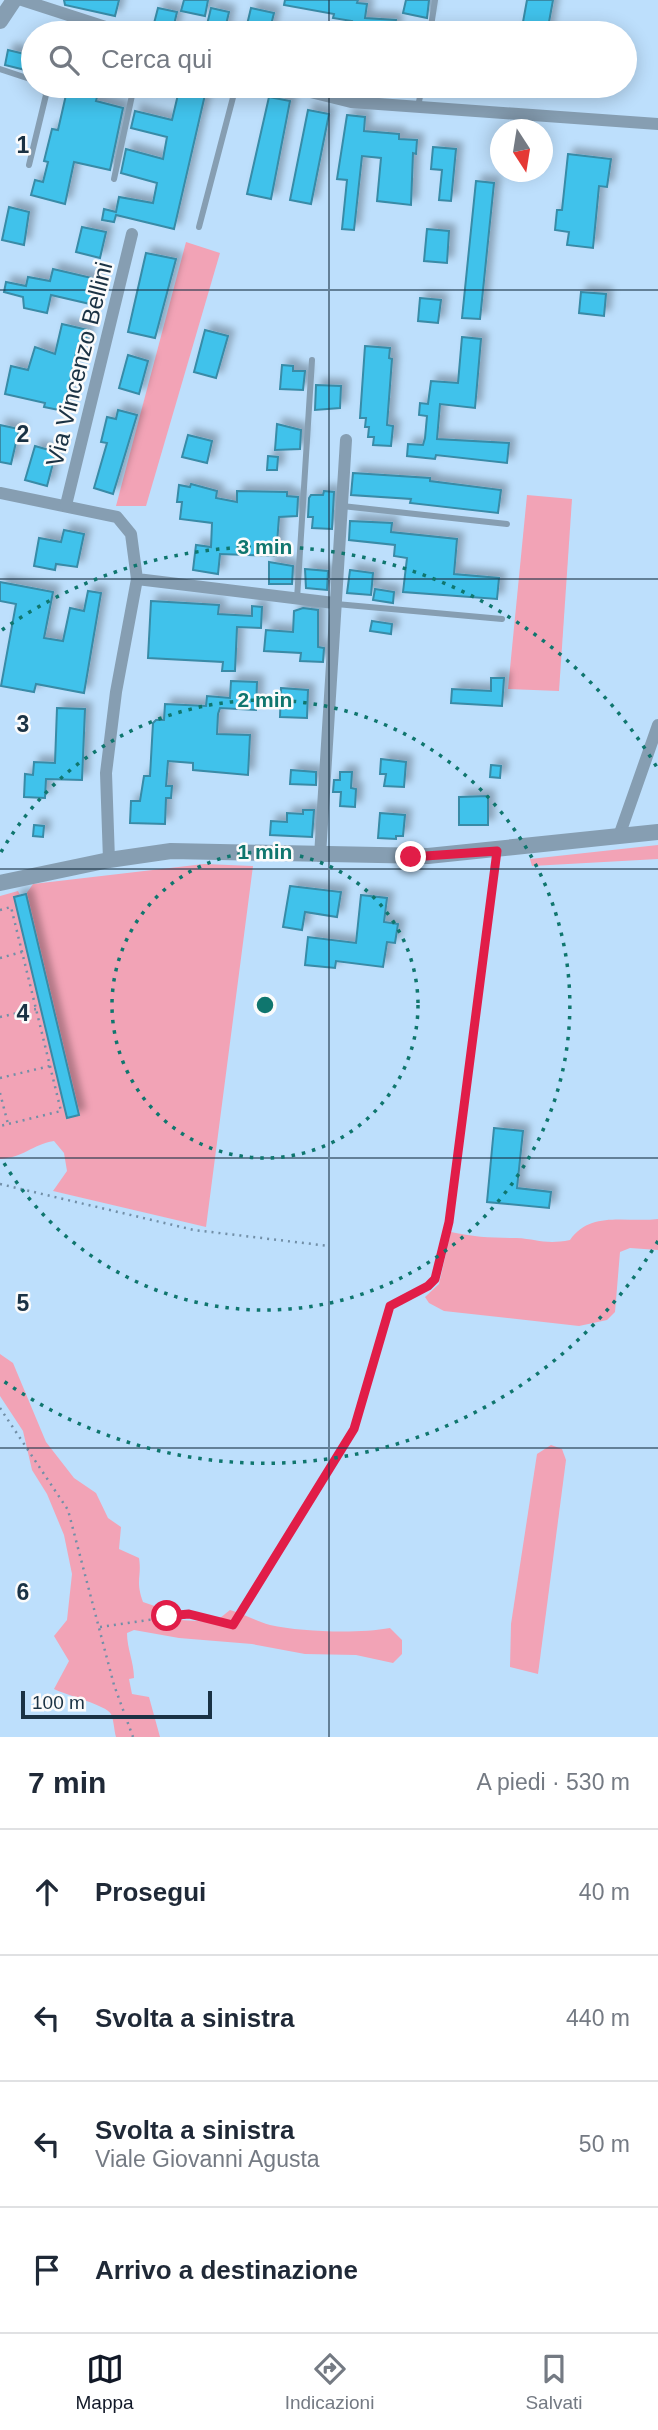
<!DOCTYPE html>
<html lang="it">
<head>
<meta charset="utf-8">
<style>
	:root { --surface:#fff; --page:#f2f2f3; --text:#1f2937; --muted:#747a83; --line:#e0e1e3; --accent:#111827 }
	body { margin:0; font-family:Arial,sans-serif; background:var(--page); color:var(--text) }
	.compass { position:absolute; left:490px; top:119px; width:63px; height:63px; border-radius:50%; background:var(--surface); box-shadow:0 4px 18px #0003; rotate:168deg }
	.scale { position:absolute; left:21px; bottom:18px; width:191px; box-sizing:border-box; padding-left:7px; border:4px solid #1a3244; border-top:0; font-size:19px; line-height:24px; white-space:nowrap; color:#1a3244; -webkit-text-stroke:5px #fbfbfb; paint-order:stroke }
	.stop { position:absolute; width:21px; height:21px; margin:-16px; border:5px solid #e11d48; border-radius:50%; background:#fff }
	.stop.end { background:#e11d48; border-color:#fff; box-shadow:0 2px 7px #0008 }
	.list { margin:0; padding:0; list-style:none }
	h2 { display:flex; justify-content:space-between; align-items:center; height:91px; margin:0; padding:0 28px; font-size:30px }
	h2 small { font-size:23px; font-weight:400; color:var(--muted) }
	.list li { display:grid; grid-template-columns:46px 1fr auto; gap:21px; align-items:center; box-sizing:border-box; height:126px; padding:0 28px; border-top:2px solid var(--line) }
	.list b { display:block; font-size:26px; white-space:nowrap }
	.list p { margin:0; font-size:23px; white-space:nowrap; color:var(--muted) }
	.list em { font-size:23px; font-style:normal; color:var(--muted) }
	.icon { flex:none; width:38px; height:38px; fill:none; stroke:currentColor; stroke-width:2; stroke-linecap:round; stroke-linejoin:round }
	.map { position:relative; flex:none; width:658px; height:1737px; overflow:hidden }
	.search { position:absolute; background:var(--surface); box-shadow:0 4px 18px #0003; left:21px; right:21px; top:21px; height:77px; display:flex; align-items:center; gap:18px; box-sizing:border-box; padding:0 24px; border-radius:38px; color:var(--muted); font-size:26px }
	.sheet { height:595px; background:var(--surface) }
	nav { display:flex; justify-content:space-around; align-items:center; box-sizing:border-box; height:98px; border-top:2px solid var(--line); background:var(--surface); font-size:19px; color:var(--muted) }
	nav a { display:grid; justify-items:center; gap:4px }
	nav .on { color:var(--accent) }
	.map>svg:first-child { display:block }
</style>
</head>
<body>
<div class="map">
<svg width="658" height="1737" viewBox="0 0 658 1737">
	<defs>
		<filter id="shadow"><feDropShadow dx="6" dy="-6" stdDeviation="3.5" flood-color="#0004"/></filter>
	</defs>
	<rect width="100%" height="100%" fill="#bddffc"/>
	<!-- green -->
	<g fill="#f2a3b6">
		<path d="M186 242 220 253 146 506H116Z"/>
		<path d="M527 495 572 499 559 691 508 689Z"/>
		<path d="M658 845V859L532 866 530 859Z"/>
		<path d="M204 864 253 866 206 1227 53 1191 67 1171 64 1153 54 1141C31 1145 25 1157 0 1159V896L18 891 20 895 26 894 33 884Z"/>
		<path d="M658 1219V1250L630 1248 620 1252 615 1312 607 1320 579 1326 444 1311 429 1303 425 1297 439 1284 451 1232C473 1237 493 1238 516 1238 538 1239 545 1245 570 1240 591 1210 626 1223 658 1219Z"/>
		<path d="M0 1354 13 1363 46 1442 74 1478 96 1493 108 1518 121 1527 119 1549 139 1558C142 1577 135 1580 143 1602L169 1611 179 1620 215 1622 230 1610C245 1614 255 1621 270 1625 302 1632 358 1634 390 1628L402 1640V1654L393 1663 356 1655 305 1654 252 1644 179 1638 134 1630 127 1633C127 1649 134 1662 134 1678L129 1679 132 1694 149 1697 160 1737H116C114 1730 114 1721 111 1714 106 1705 66 1695 54 1689L69 1661 54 1636 67 1620 72 1574 64 1535 47 1494 32 1470 23 1431 0 1396Z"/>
		<path d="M551 1445 562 1449 566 1460 538 1674 510 1667 511 1624 537 1454Z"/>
	</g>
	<!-- building -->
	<g fill="#40c2eb" stroke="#388ba7" stroke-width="2" filter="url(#shadow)">
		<path d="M64 0H119L115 16 65 5Z"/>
		<path d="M184 0H208L205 16 181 11Z"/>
		<path d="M285 0H358L357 3 367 4 365 18 396 20 394 33H350L352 21 333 18 334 14 284 5Z"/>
		<path d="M406 0H429L427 18 403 13Z"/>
		<path d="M527 0H553L547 33H521Z"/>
		<path d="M158 8 177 12 172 33 152 31Z"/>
		<path d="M211 8 229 12 224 33H205Z"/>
		<path d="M251 8 274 13 269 33H245Z"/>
		<path d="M8 50 33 56V72L5 65Z"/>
		<path d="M68 86H100L96 101 123 108 110 170 74 162 65 204 31 195 35 180 43 182 48 162 44 161 52 129 58 130Z"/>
		<path d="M180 86H207L174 229 116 215 114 222 102 220 104 209 116 212 119 197 153 203 157 183 121 173 126 149 163 159 167 137 131 128 135 111 172 120Z"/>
		<path d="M352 86H385L383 96 352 91Z"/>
		<path d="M506 86H535L533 96 505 91Z"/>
		<path d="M269 97 290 101 271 199 247 194Z"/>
		<path d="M308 110 329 114 311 204 290 200Z"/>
		<path d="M347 115 365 117 364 131 399 134V139L417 140 416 154 413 153 411 205 377 201 381 158 362 156 354 230 342 229 347 180 337 179Z"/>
		<path d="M433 147 456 149 451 201 439 200 442 170 431 169Z"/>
		<path d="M568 154 611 159 607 187 599 186 593 248 567 245 569 232 555 230 557 210H562Z"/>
		<path d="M476 181 494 183 480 319 462 318Z"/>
		<path d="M9 207 29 212 24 245 2 240Z"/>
		<path d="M82 227 106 232 100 258 76 252Z"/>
		<path d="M427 229 449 231 447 263 424 261Z"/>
		<path d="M146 253 176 259 155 338 128 332Z"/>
		<path d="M53 269 96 279 90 304 51 295 47 313 24 308 23 297 4 292 6 282 26 286 28 277 50 281Z"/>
		<path d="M581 292 606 294 604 316 579 313Z"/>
		<path d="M420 298 441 300 438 323 418 321Z"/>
		<path d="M62 324 88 330 84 350 77 348 64 411 44 407 45 403 5 394 11 366 28 370 35 347 55 354Z"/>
		<path d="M205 330 228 336 216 378 194 372Z"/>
		<path d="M462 337 481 339 475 408 440 404 437 439 509 443 507 463 436 455 435 459 407 456 408 444 423 445 425 438 427 416 419 415 420 403 428 404 431 381 458 383Z"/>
		<path d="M365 346 390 348 389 358 392 359 387 425 393 426 391 446 373 445 374 437H368L369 427H365L366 418H360Z"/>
		<path d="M128 355 148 361 139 394 119 388Z"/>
		<path d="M282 365 293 366V371H305L303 390 280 389Z"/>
		<path d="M316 385 341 386 340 408 315 410Z"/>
		<path d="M118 410 137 415 113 494 94 488 107 443 101 442 107 417 116 419Z"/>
		<path d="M277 424 301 430 300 449 275 450Z"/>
		<path d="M0 425 19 429 11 464 0 462Z"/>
		<path d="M188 435 212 441 207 463 182 457Z"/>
		<path d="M35 446 56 452 47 486 25 480Z"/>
		<path d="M268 456 278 457 277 470H267Z"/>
		<path d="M353 473 430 478V481L501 490 498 513 410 503 411 499 351 495Z"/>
		<path d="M191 484 217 491 216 498 237 502V491L287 492V496L298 497 297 516 279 517 276 556 220 554 218 574 193 570 196 545 211 547 212 523 180 519 182 502H177L179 485 190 487Z"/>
		<path d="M324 491 334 492 332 529 312 528 313 517H308L309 498 311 495H323Z"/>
		<path d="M350 521 392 523 391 532 457 539 454 574 499 578 497 599 403 592 407 558 394 556 395 545 349 540Z"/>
		<path d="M64 530 84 534 77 567 56 564 55 570 34 566 39 538 61 542Z"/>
		<path d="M269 562 293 566 292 584H269Z"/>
		<path d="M305 569 328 571 327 590 306 588Z"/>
		<path d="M350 570 373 573 371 595 347 593Z"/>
		<path d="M0 582 53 592 44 638 63 641 70 608 84 611 88 591 101 593 84 693 36 684 34 692 1 686 16 604 0 601Z"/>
		<path d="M375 589 394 592 393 603 373 600Z"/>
		<path d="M151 601 219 605 218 614 252 616V606L262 607 261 628 237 627 235 671H222L223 662 148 658Z"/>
		<path d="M303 608 318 610V647L324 648 323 662 300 661 301 653 264 651 266 630 293 632 294 611Z"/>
		<path d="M372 621 392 624 391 634 370 631Z"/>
		<path d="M491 678H504L502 706 451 703 452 689 491 691Z"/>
		<path d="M231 681 257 682 256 710 220 708 218 714 217 734 250 735 248 775 193 770V763L168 761 166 786H172L171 798H166L165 824 130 823 131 801H140L144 776H150L153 723 156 720H164L165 704 206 706 207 696 230 698Z"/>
		<path d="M281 688 308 690 307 718 280 717Z"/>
		<path d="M57 708 85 709 82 780 46 779 45 798 24 797 25 774 33 775 34 762 55 763Z"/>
		<path d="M381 759 406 762 404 787 384 786 386 774H380Z"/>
		<path d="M491 765 501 766 500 778 490 777Z"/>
		<path d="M291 770 316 772V785L290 784Z"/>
		<path d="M340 772H352L351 788 356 789 355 807 340 806 341 792H333L334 780H340Z"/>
		<path d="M488 796V825H459V797Z"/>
		<path d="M303 810H314L312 837 270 835 271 821 287 822V813L303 814Z"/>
		<path d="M380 813 405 815 403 836H396V839L378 838Z"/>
		<path d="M34 825 44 826 43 837 33 836Z"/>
		<path d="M290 886 341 892 337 917 305 912 302 930 283 927Z"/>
		<path d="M26 894 79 1115 67 1118 14 897Z"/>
		<path d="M361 895 387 898 384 922 398 924 395 943 387 942 383 967 336 961 335 968 305 965 308 937 356 943Z"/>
		<path d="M494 1128 523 1131 517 1188 551 1192 549 1208 487 1202Z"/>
	</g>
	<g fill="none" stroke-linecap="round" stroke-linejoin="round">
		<!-- path -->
		<g stroke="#728fa7" stroke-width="2.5" stroke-dasharray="2 5" stroke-linecap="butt">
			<path d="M0 910 11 907 61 1111 0 1126"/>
			<path d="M0 958 22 952"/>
			<path d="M0 1017 36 1009"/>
			<path d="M0 1078 50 1066"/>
			<path d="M0 1093 8 1124"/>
			<path d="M0 1184 194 1230 329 1246"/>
			<path d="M0 1408 68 1510 114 1685 133 1737"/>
			<path d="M100 1627 189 1614 232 1625 354 1429 390 1306 428 1286 435 1279 448 1222 496 861"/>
		</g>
		<!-- service -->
		<g stroke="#869eb2" stroke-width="6">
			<path d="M430 33 435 0"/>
			<path d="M0 69 33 80"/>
			<path d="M418 107 422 86"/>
			<path d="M29 165 46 95 43 86"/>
			<path d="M114 179 134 86"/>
			<path d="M199 227 236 86"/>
			<path d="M342 506 507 524"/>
			<path d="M297 599 312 360"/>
			<path d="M336 604 502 619"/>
		</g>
		<!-- minor -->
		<g stroke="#869eb2" stroke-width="12">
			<path d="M22 0 124 33"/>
			<path d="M286 86 351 102 658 124"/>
			<path d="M0 493 117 517 131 534 137 579 334 603"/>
			<path d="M66 505 132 234"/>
			<path d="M619 836 658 725"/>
			<path d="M320 856 346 440"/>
			<path d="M109 860 106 773 116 692 137 579"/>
		</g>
		<!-- tertiary -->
		<g stroke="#869eb2" stroke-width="16">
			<path d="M0 21 14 0"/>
			<path d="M0 883 109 860 171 851 428 856 658 832"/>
		</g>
	</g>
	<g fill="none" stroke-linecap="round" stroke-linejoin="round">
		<!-- route -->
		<path stroke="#e11d48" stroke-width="9" d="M167 1616 189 1614 233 1625 354 1429 390 1306 428 1286 435 1279 449 1222 497 851 411 857"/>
	</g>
	<!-- grid -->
	<path fill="none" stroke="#1a3244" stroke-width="2" stroke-opacity="0.55" d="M329 0V33M329 86V1737M0 290H658M0 579H658M0 869H658M0 1158H658M0 1448H658"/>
	<!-- distance rings -->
	<g fill="none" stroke="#0f766e" stroke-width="3.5" stroke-dasharray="3.5 7">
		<circle cx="265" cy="1005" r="153"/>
		<path d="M1 852A305 305 0 1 1 1 1158"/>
		<path d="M658 1241A458 458 0 0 1 2 1380M2 630A458 458 0 0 1 658 769"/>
	</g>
	<g text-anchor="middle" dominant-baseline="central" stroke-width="5" stroke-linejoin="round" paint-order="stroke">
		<!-- street labels -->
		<g font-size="24" fill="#1a3244" stroke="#fbfbfb">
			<text transform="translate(79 364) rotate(-76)">Via Vincenzo Bellini</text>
		</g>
	</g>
	<g font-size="23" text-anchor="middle" font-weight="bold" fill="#1a3244" stroke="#fbfbfb" stroke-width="5" stroke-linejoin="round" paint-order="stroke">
		<text x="23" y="153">1</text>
		<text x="23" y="442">2</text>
		<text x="23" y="732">3</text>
		<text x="23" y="1021">4</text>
		<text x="23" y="1311">5</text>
		<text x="23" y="1600">6</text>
	</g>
	<circle cx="265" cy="1005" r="10" fill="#0f766e" stroke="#fbfbfb" stroke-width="3.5"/>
	<g font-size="21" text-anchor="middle" font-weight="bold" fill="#0f766e" stroke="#fbfbfb" stroke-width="5" stroke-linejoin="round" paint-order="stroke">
		<text x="265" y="554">3 min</text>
		<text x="265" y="707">2 min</text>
		<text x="265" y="859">1 min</text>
	</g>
</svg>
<svg class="compass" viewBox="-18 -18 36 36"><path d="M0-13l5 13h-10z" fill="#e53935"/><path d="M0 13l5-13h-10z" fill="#747a83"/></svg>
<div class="scale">100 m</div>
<div class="stop" style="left:167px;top:1616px"></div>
<div class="stop end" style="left:411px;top:857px"></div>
<div class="search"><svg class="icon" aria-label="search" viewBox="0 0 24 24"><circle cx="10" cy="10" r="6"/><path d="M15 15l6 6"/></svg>Cerca qui</div>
</div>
<section class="sheet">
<h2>7 min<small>A piedi · 530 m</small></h2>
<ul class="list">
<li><svg class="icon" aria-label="ahead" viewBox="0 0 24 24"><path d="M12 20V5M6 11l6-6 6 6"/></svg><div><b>Prosegui</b></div><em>40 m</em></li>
<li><svg class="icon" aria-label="left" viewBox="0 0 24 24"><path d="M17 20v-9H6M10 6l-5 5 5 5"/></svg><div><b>Svolta a sinistra</b></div><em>440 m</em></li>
<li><svg class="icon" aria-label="left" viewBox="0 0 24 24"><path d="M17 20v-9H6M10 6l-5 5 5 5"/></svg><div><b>Svolta a sinistra</b><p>Viale Giovanni Agusta</p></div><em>50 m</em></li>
<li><svg class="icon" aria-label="arrive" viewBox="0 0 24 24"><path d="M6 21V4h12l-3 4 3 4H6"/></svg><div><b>Arrivo a destinazione</b></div></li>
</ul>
</section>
<nav>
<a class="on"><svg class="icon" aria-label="map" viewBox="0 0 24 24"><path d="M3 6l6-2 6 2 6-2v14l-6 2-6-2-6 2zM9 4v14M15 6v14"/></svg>Mappa</a>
<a><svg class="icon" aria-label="directions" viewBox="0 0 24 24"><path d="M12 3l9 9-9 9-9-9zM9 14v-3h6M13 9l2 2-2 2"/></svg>Indicazioni</a>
<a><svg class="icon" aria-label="saved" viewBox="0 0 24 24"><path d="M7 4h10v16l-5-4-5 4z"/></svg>Salvati</a>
</nav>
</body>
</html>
